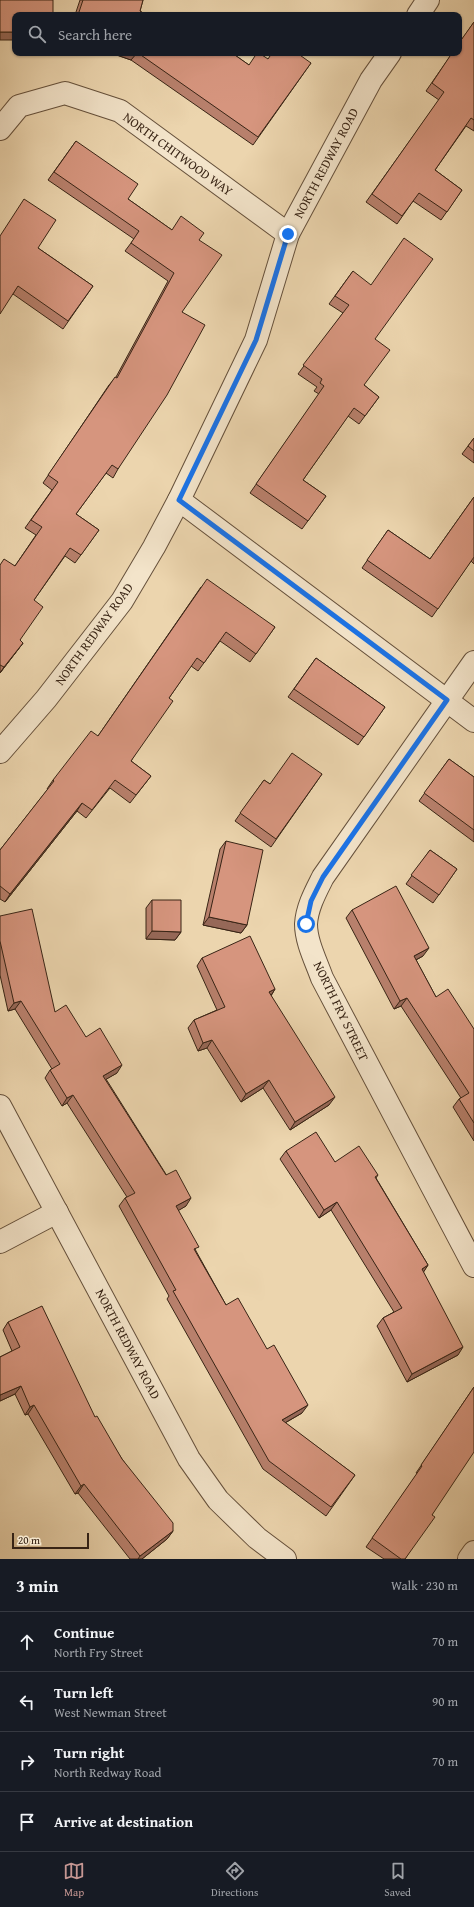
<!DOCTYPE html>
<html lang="en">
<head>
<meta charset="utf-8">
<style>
	:root { --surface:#171b24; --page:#242831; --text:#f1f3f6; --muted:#9ea1a6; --line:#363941; --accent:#c59692 }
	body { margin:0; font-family:"Gentium Book Plus",serif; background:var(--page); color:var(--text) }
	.scale { position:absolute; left:12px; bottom:10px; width:77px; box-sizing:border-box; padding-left:4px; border:2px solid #382415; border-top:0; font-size:11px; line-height:14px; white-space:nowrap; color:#382415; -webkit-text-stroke:3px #f3e4ca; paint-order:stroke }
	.stop { position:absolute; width:12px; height:12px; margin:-9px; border:3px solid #1a73e8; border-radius:50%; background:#fff }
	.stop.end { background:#1a73e8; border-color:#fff; box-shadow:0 1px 4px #0008 }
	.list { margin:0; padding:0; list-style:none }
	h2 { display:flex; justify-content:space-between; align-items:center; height:52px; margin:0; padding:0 16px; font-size:17px }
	h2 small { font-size:13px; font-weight:400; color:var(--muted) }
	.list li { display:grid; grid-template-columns:26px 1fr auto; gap:12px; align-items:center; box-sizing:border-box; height:60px; padding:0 16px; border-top:1px solid var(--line) }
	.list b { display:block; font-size:15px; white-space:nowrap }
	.list p { margin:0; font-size:13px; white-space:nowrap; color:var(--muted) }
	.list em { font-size:13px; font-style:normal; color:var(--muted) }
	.icon { flex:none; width:22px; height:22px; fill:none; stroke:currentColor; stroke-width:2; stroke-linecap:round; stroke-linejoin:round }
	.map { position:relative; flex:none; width:474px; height:1559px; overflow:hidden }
	.search { position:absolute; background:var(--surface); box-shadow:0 1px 3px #0004; left:12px; right:12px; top:12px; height:44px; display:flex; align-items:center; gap:10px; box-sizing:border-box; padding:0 14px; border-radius:8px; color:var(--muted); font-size:15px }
	.sheet { height:292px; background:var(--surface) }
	nav { display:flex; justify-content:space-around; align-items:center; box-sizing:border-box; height:56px; border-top:1px solid var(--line); background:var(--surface); font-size:11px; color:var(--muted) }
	nav a { display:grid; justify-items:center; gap:2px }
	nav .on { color:var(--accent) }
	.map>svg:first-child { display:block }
</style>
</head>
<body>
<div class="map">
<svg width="474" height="1559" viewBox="0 0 474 1559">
	<rect width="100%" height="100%" fill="#ecd5ae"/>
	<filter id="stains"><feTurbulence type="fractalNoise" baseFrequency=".005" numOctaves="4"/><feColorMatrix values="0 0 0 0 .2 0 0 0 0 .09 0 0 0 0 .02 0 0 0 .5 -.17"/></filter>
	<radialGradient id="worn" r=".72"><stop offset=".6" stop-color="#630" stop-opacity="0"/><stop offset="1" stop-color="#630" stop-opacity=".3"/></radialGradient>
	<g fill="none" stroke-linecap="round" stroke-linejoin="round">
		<!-- street casing -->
		<g stroke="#65503b" stroke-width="24">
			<g id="street">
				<path d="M418 15 428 0"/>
				<path d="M0 129 19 106 65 93 120 111 288 234"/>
				<path d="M179 500 474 721"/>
				<path d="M474 662 323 877C316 891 307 907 306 924 306 942 316 961 322 978L474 1266"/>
				<path d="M0 752 46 699 122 601 154 547 179 500 256 340 288 234 371 80 390 53"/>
				<path d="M0 1106 189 1459 218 1500 257 1538 285 1559"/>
				<path d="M0 1242 57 1212"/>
				<path d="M469 1559 474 1552"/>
			</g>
		</g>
		<!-- street -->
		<use href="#street" stroke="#f3e4ca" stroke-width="22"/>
	</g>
	<!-- wall -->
	<g fill="#b8806c" stroke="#382415">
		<path d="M80 0H143L140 11 146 15H75Z"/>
		<path d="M474 22V131L466 126 435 170 462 190 441 220 413 201 397 224 366 202 439 100 426 91Z"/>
		<path d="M111 53H232L249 65 268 59 311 63 253 145 131 60Z"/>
		<path d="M76 141 128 199 172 230 199 240 182 312 118 469 113 478 106 473 76 514 99 530 75 563 65 556 34 600 20 640 23 643 0 673V565L15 566 36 535 25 528 52 490 43 483 109 385 116 377 168 281 125 251 134 239 48 180Z"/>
		<path d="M38 248 93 286 63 329 13 294Z"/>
		<path d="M353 271 375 339 364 385 379 397 359 424 348 416 303 480 326 496 302 529 250 493 319 394 314 391 317 387 298 374 343 313 329 304Z"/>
		<path d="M474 438V463L462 454Z"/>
		<path d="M474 497V564L471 561 432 617 362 568 388 530 430 559Z"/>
		<path d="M201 587 275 627 250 662 220 641 198 671 191 666 169 698 131 761 151 776 130 803 110 788 86 818 77 811 5 902 0 899V850L48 789H47L53 780 98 736Z"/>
		<path d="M316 658 385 707 358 745 288 697Z"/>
		<path d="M449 759 474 777V842L419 801Z"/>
		<path d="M322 774 271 847 235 821 264 780 270 784Z"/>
		<path d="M226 841 247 925 241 933 203 925 220 849Z"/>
		<path d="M430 850 457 869 433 903 406 884Z"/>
		<path d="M152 900 181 932 175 940 146 939V908Z"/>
		<path d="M352 910 423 956 416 960 436 997 474 1029V1141L453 1107 459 1099 461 1098 401 1006 394 1009 346 918Z"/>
		<path d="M0 916 55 1012 86 1037 117 1073 106 1079 186 1206 178 1210 196 1251 226 1305 302 1413 285 1423 355 1475 326 1516 263 1469 167 1299 169 1296 119 1206 125 1198 127 1197 67 1103 62 1106 45 1078 50 1070 52 1069 15 1009 8 1011 0 975Z"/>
		<path d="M202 958 275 989 271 996 329 1105 290 1130 263 1088 241 1102 207 1048 198 1051 188 1028 194 1020 217 1010 197 966Z"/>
		<path d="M286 1151 335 1162 378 1175 376 1178 428 1265 423 1272 458 1355 407 1382 377 1326 383 1318 394 1312 331 1210 319 1218 280 1159Z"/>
		<path d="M8 1322 95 1417 122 1459 173 1531 167 1539 142 1559H130L78 1493 75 1494 28 1414 25 1415 15 1394 0 1401V1357L12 1351 3 1330Z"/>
		<path d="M474 1387 432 1515 405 1559H384L366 1547 417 1474 416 1473Z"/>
	</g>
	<!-- shaded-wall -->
	<g fill="#966858" stroke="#382415">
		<rect x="0" y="32" width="15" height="8"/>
		<path d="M111 53H137L131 60Z"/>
		<path d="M23 643 17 651 0 673 4 667Z"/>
		<path d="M82 803 77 811 5 902 10 894Z"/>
		<path d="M209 917 247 925 241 933 203 925Z"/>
		<path d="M152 931 181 932 175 940 146 939Z"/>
		<path d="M429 948 423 956 408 964 414 956Z"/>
		<path d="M275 989 270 997 269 992Z"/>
		<path d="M407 998 401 1006 394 1009 400 1001Z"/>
		<path d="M21 1001 15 1009 8 1011 14 1003Z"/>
		<path d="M212 1040 207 1048 198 1051 203 1043Z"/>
		<path d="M122 1065 117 1073 98 1084 103 1076Z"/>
		<path d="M269 1080 263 1088 241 1102 246 1094Z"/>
		<path d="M73 1095 67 1103 62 1106 67 1098Z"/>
		<path d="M335 1097 329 1105 290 1130 295 1122Z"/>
		<path d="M191 1198 186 1206 171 1215 176 1206Z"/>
		<path d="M337 1202 331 1210 319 1218 324 1210Z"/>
		<path d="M428 1265 423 1273 422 1269Z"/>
		<path d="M463 1347 458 1355 407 1382 412 1374Z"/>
		<path d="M21 1386 15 1394 0 1401V1395Z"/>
		<path d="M34 1405 28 1414 25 1415 30 1407Z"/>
		<path d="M308 1405 302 1413 276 1428 282 1420Z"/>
		<path d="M84 1484 78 1493 75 1494 81 1486Z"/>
		<path d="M173 1531 167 1539 142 1559H138L140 1556Z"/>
	</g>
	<!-- building -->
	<g fill="#d6957e" stroke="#382415">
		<path d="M0 0H53V15H15V32H0Z"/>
		<path d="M83 0H143L140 11 146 15H78Z"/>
		<path d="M474 22V120L471 118 435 170 462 190 447 212 419 193 402 216 372 194 444 92 432 83 452 53H459V43Z"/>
		<path d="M138 53H232L249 65 257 53H259L268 59 272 53H297L311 63 258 137Z"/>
		<path d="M76 141 138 184 128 199 172 230 181 216 204 233 199 240 222 255 182 312 205 325 167 395 118 469 112 465 76 514 99 530 81 555 70 548 34 600 43 607 20 640 23 643 4 667 0 665V565L4 559 15 566 42 527 31 520 58 482 48 475 115 377 117 378 174 273 131 243 139 231 54 172Z"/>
		<path d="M24 199 56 220 38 248 93 286 68 321 18 286 0 314V236Z"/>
		<path d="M404 238 433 259 375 339 390 350 364 385 379 397 365 416 354 408 303 480 326 496 308 521 256 484 324 386 320 383 322 379 303 365 349 305 335 296 353 271 371 285Z"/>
		<path d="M474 438V451L468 446Z"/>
		<path d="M474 497V557L438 609 367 560 388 530 430 559Z"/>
		<path d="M207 579 275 627 256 654 226 632 204 663 197 658 169 698 173 701 131 761 151 776 136 795 115 780 92 810 82 803 10 894 0 886V850L54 781 53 780 91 731 98 736Z"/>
		<path d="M316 658 385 707 364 737 294 689Z"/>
		<path d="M292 753 322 774 276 839 240 813 264 780 270 784Z"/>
		<path d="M449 759 474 777V830L424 793Z"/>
		<path d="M226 841 263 850 247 925 209 917Z"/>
		<path d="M430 850 457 869 439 895 411 875Z"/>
		<path d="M396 886 429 948 414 956 436 997 448 989 474 1029V1123L459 1099 469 1093 407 998 400 1001 352 910Z"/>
		<path d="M152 900H181V932L152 931Z"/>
		<path d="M32 909 55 1012 66 1005 86 1037 100 1028 122 1065 103 1076 166 1175 176 1170 191 1198 176 1206 199 1247 194 1249 226 1305 238 1298 267 1349 274 1345 308 1405 282 1420 355 1475 331 1507 269 1461 173 1291 176 1290 125 1198 135 1193 73 1095 67 1098 50 1070 60 1064 21 1001 14 1003 0 941V916Z"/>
		<path d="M250 936 275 989 269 992 335 1097 295 1122 269 1080 246 1094 212 1040 203 1043 194 1020 225 1007 202 958Z"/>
		<path d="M316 1132 335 1162 359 1146 378 1175 375 1177 428 1265 422 1269 463 1347 412 1374 383 1318 402 1308 337 1202 324 1210 286 1151Z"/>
		<path d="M42 1306 95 1417 97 1416 122 1459 173 1523V1531L140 1556 84 1484 81 1486 34 1405 30 1407 21 1386 0 1395V1357L20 1347 8 1322Z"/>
		<path d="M474 1387V1452L432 1515 435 1517 405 1559H401L372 1538 422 1466 421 1465Z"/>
	</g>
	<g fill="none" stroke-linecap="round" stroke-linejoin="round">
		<!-- route -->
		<path stroke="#1a73e8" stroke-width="5" d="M288 234 256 340 179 500 447 700 323 877 311 901 306 924"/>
	</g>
	<g text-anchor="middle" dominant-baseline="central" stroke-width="3" stroke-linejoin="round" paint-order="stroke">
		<!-- street labels -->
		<g font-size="13" fill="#382415" stroke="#f3e4ca">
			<text transform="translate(178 154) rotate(36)">NORTH CHITWOOD WAY</text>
			<text transform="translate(326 163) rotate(-62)">NORTH REDWAY ROAD</text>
			<text transform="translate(94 634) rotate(-54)">NORTH REDWAY ROAD</text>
			<text transform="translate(341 1011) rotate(64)">NORTH FRY STREET</text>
			<text transform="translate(128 1344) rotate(62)">NORTH REDWAY ROAD</text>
		</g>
	</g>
	<rect width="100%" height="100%" filter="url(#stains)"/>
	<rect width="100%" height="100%" fill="url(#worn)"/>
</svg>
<div class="scale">20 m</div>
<div class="stop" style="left:306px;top:924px"></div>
<div class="stop end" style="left:288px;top:234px"></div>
<div class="search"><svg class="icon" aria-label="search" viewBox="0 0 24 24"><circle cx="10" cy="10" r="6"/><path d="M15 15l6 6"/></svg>Search here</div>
</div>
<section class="sheet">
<h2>3 min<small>Walk · 230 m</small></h2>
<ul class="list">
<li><svg class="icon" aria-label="ahead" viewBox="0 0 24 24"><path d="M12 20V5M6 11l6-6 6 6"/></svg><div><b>Continue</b><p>North Fry Street</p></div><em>70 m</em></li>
<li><svg class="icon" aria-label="left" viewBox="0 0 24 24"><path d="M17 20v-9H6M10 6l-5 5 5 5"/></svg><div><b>Turn left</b><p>West Newman Street</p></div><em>90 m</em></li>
<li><svg class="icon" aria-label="right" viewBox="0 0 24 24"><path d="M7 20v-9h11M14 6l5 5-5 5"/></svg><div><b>Turn right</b><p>North Redway Road</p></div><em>70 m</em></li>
<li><svg class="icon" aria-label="arrive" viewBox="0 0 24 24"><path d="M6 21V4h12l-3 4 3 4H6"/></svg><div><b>Arrive at destination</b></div></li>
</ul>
</section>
<nav>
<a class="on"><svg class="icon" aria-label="map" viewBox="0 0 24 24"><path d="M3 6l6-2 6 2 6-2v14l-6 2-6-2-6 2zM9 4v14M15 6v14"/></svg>Map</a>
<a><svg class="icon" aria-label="directions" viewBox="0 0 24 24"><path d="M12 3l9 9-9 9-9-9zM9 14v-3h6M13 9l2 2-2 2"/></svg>Directions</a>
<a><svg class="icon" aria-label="saved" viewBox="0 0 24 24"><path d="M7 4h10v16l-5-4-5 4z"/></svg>Saved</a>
</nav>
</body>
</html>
